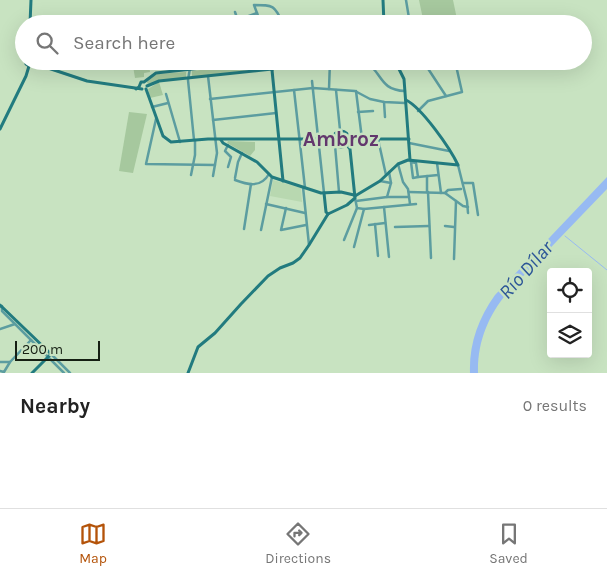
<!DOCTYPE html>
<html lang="en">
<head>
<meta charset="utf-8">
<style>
	:root { --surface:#fff; --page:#f6f6f6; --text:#222; --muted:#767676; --line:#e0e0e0; --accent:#b45309 }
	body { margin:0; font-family:Karla,sans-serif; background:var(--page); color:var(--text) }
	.controls { position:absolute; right:15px; bottom:15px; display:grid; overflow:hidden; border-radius:5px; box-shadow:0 5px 20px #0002 }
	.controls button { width:45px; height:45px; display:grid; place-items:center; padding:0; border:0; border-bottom:1px solid var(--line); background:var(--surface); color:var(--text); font:25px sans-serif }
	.scale { position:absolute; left:15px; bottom:12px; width:85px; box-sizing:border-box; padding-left:5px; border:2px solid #151f13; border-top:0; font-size:14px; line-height:18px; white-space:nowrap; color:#151f13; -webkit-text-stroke:4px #c8e3c1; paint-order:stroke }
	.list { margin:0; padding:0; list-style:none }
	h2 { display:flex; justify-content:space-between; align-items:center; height:65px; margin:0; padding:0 20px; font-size:21px }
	h2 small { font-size:16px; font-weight:400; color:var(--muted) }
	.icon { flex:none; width:28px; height:28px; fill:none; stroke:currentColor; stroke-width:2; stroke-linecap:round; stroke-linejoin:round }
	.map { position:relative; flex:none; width:607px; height:373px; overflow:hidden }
	.search { position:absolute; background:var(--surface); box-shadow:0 5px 20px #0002; left:15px; right:15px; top:15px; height:55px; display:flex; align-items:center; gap:12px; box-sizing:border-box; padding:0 18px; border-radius:28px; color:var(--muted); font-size:19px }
	.sheet { height:135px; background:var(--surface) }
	nav { display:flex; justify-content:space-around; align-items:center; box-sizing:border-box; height:70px; border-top:1px solid var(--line); background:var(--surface); font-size:14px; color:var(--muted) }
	nav a { display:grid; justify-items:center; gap:2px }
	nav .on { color:var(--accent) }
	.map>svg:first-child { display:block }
</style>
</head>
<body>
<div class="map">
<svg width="607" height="373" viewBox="0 0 607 373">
	<rect width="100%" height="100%" fill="#c8e3c1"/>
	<!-- built -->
	<path fill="#b8d8b0" d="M273 180 301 188 302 202 270 196Z"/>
	<!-- green -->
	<g fill="#a6c89e">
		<path d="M419 0H453L458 24H424Z"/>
		<path d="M269 62 268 68 192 77V71Z"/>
		<path d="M149 64 150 72 144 73V77L135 78 133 66Z"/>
		<path d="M186 72V77L148 84 146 81 157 74Z"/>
		<path d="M159 82 163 95 150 98 148 89Z"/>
		<path d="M129 112 147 114 133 173 119 171Z"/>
		<path d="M228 141 255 142V150L250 156 227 143Z"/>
	</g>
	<!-- water -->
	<path fill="#97baf2" d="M607 177V189L507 293C488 316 477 343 478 373H470C469 344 478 319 495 295Z"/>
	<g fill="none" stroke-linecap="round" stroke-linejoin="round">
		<!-- stream -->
		<path stroke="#97baf2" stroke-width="1" d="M565 236 607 270"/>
		<!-- street -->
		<g stroke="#5c9da0" stroke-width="2.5">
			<path d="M406 0 410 24"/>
			<path d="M235 12 239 24"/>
			<path d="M238 20 257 13"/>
			<path d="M261 24 254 5C273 5 275 5 283 24"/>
			<path d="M154 61V63"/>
			<path d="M186 61 188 69"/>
			<path d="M188 61 190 68 188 80 194 140"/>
			<path d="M365 61C383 73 379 90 405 91"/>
			<path d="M423 61 446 96"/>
			<path d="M208 76 217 153 213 176"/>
			<path d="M312 81 324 193"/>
			<path d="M329 89 330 61"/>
			<path d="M294 90 305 188"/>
			<path d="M336 90 340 130"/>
			<path d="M356 91 362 139"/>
			<path d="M166 94 180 142"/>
			<path d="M210 99 313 88 355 91 370 99 384 102 405 103"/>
			<path d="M384 102 385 117"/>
			<path d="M152 107 168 103"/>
			<path d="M418 111 428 101 462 92 455 61"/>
			<path d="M358 112 373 111"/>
			<path d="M156 119 146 164 215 165"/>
			<path d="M213 120 276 113"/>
			<circle cx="341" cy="139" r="6"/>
			<path d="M378 139 386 175"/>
			<path d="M409 143 449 151"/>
			<path d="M228 145 225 151 231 157 228 167"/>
			<path d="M335 145 339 192"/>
			<path d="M411 162 416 163 418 177 413 178Z"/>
			<path d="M437 163 441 193"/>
			<path d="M398 164 403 182 408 189 410 204"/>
			<path d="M458 165 467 201 468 213"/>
			<path d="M191 175 195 155V140"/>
			<path d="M418 177 438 175"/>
			<path d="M235 178 238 162 242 153"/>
			<path d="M235 180C248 185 261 188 269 174"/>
			<path d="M380 181 391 183"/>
			<path d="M463 183H473L478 215"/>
			<path d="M303 187 309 245"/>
			<path d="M409 192 445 193 448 190 461 189"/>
			<path d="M427 192V176"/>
			<path d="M428 192 431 258"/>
			<path d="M445 193 463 206 468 207"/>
			<path d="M387 197 391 183 389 172"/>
			<path d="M355 198 357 208 364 209 416 204"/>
			<path d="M356 201 387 197H409"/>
			<path d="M266 204 305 213"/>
			<path d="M384 207 389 257"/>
			<path d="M286 208 281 230 306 225"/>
			<path d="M375 224 378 256"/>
			<path d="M369 225 385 223"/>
			<path d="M445 226 454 227"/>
			<path d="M395 227 429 226"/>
			<path d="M244 229 251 184"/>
			<path d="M261 230 272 177"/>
			<path d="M344 240 357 208"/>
			<path d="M354 247 364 209"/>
			<path d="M454 259 456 201"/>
			<path d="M0 307 2 306V311L64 373"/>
			<path d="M0 329 15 324"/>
			<path d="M51 354 70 373"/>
			<path d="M0 362H10"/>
			<path d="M0 371 4 372 10 362 31 340"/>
		</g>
		<!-- secondary -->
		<g stroke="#227b7f" stroke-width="3">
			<path d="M383 0 384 24"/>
			<path d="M30 24 31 0"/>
			<path d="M26 61V64L29 66"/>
			<path d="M270 61 271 69"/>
			<path d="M275 61V67L272 70 283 181"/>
			<path d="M395 61 404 79 410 160"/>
			<path d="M33 63 87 81 142 89"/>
			<path d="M147 86 159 81 272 69"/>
			<path d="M136 89 139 87 141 82H144L156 73 265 61"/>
			<path d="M146 89 163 136 171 142 208 139H332"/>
			<path d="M0 129 26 76 29 66 33 63"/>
			<circle cx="341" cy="139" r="8"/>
			<path d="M349 139H409"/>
			<path d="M221 140 223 143 257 162 272 177 321 193 341 192 354 195"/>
			<path d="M324 193 326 212 328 214"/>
			<path d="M355 196 380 181 398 164 408 160 458 165C450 148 422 108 406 100"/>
			<path d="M328 214 347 205 355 198 350 149 347 145"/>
			<path d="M0 305 51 354 32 373"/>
			<path d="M188 373 198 347 215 333 241 304 268 276 280 268 293 263 300 258 309 245 328 214"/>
		</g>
	</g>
	<g text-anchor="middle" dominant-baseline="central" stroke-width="5" stroke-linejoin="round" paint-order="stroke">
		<!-- water labels -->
		<g font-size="20" font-style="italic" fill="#2b5597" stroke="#c8e3c1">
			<text transform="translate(526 270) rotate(-48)">Río Dílar</text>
		</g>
		<!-- quarter labels -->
		<g font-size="21" font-weight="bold" fill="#62376d" stroke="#c8e3c1">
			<text x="341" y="139">Ambroz</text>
		</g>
	</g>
</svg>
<div class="controls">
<button><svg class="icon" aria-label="locate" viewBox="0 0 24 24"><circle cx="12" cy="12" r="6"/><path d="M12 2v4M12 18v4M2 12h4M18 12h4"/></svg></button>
<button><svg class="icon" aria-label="layers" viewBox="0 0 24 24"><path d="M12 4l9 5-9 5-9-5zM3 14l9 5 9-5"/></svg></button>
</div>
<div class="scale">200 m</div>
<div class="search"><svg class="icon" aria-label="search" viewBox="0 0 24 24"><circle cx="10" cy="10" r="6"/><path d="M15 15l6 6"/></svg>Search here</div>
</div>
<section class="sheet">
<h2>Nearby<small>0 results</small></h2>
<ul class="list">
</ul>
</section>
<nav>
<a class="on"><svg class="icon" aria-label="map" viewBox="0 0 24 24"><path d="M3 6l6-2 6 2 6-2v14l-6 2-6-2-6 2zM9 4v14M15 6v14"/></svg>Map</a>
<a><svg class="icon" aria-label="directions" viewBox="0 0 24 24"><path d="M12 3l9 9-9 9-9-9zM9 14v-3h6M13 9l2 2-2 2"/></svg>Directions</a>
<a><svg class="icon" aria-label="saved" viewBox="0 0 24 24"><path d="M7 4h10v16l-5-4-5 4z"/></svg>Saved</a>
</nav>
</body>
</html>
